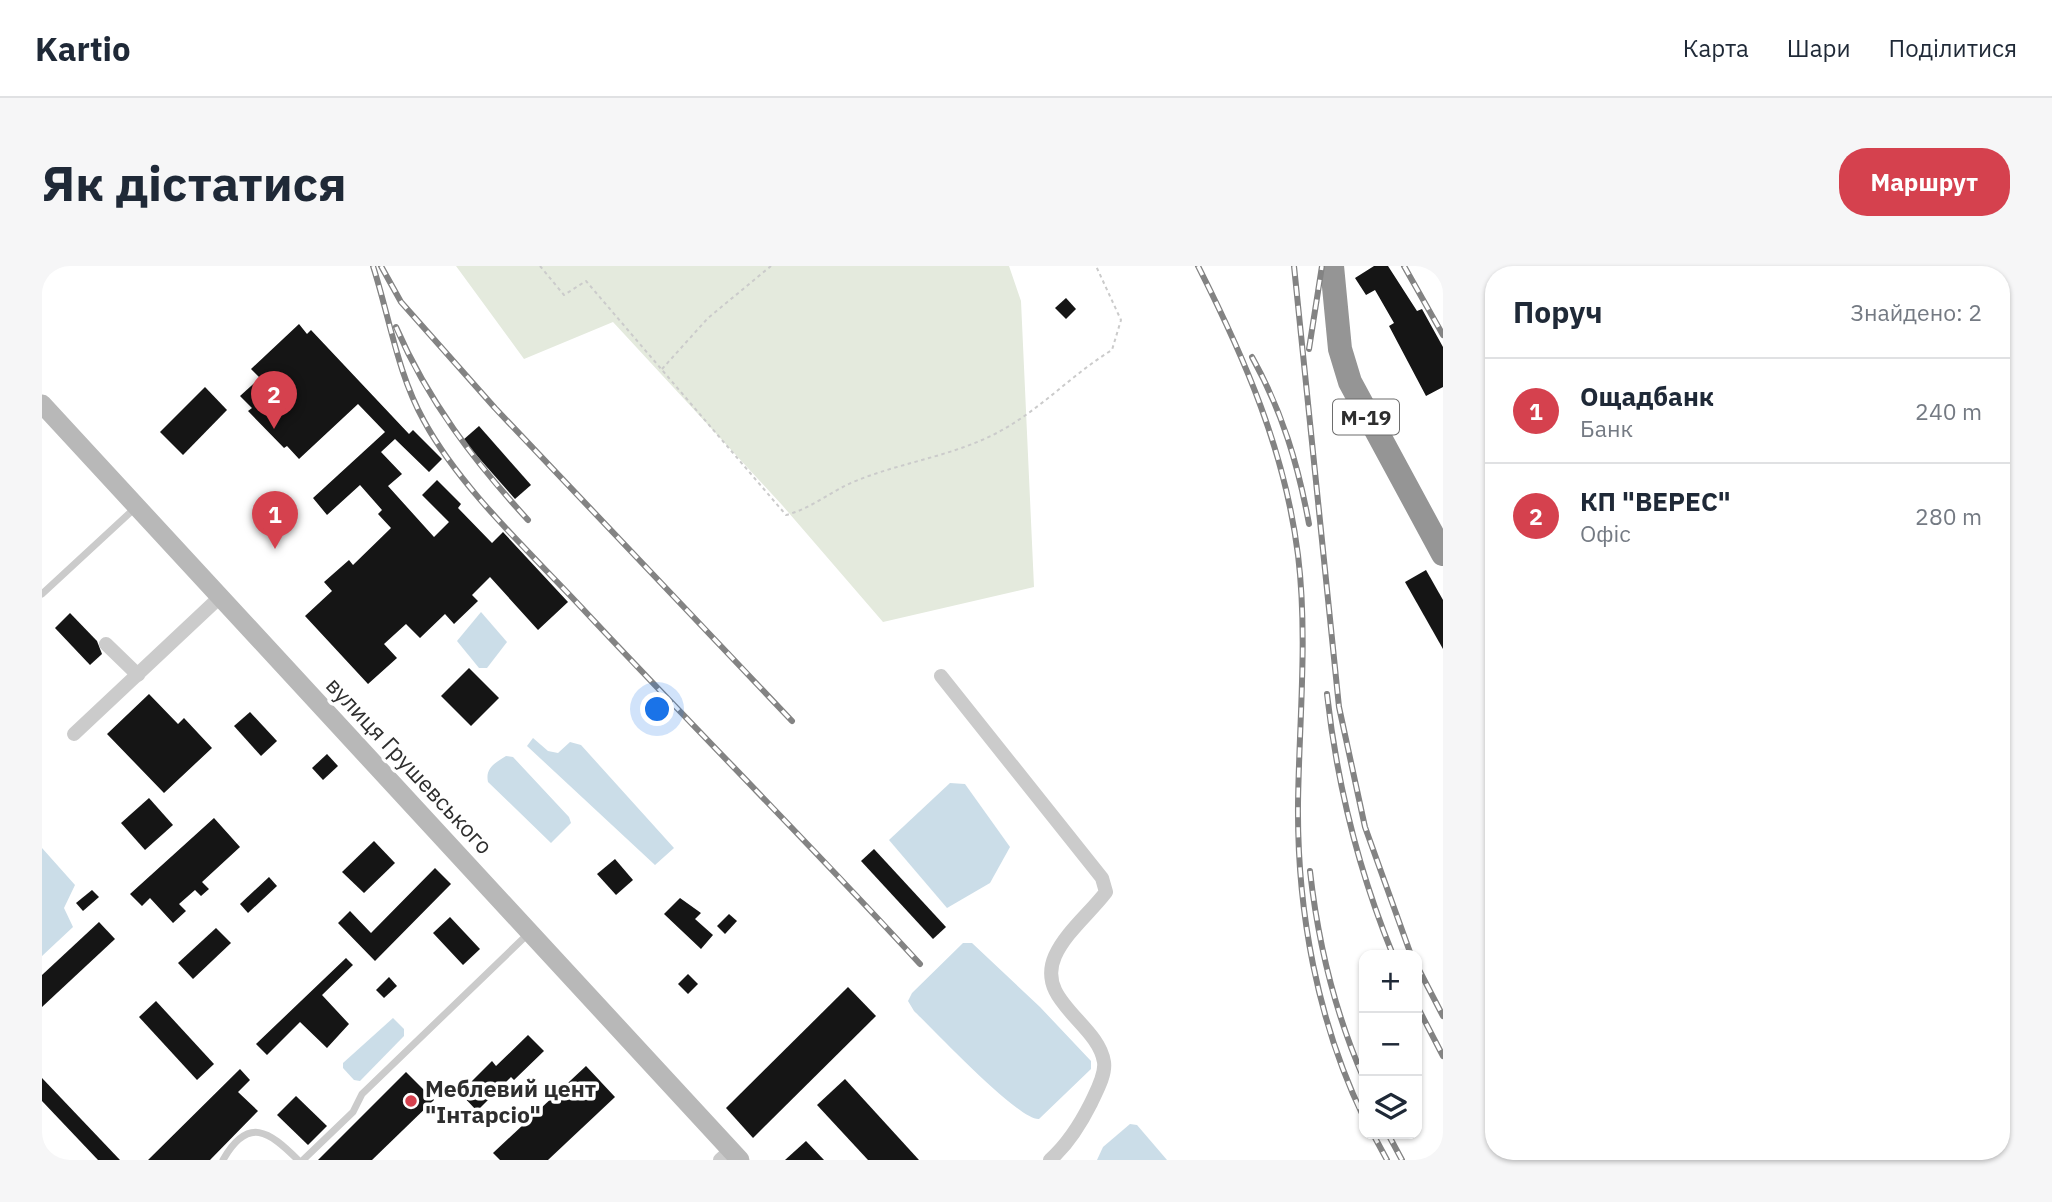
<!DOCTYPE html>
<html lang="uk">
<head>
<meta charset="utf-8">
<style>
	:root { --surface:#fff; --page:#f6f6f7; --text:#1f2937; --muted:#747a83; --line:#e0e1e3; --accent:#d5414e }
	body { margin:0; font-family:"IBM Plex Sans",sans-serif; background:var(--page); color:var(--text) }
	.controls { position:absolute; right:21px; bottom:21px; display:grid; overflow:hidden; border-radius:14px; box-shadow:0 2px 5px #0004 }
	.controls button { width:63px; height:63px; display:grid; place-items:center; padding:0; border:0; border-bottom:2px solid var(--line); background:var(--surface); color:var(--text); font:35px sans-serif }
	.you { position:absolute; left:616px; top:444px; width:24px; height:24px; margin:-18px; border:5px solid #fff; border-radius:50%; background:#1a73e8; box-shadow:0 0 0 10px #1a73e833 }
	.badge { display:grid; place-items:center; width:46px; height:46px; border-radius:50%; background:var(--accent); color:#fff; font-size:23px; font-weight:700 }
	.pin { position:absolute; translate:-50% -58px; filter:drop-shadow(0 2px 4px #0008) }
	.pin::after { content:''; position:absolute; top:37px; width:24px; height:21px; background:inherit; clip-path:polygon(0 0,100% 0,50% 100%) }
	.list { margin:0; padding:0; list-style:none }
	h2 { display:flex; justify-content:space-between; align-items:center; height:91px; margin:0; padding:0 28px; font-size:30px }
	h2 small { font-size:23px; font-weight:400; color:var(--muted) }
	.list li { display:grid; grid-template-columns:46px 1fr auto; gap:21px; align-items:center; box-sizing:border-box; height:105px; padding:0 28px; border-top:2px solid var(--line) }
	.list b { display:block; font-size:26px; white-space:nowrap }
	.list p { margin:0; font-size:23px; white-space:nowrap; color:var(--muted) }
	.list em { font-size:23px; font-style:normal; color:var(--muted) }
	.icon { flex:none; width:38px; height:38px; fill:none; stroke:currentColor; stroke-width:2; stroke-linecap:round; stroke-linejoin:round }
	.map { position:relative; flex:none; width:1401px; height:894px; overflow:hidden; border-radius:28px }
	header { display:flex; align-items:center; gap:42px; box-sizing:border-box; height:98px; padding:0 35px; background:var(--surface); border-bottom:2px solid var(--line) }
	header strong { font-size:33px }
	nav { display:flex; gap:38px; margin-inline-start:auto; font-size:24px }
	.intro { display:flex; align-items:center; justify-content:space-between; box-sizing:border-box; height:168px; padding:0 42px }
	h1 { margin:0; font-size:49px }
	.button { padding:18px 32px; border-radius:28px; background:var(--accent); color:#fff; font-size:24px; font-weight:700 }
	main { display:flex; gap:42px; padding:0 42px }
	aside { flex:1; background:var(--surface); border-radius:28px; box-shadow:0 2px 5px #0004 }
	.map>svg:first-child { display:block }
</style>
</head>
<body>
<header>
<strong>Kartio</strong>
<nav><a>Карта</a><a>Шари</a><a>Поділитися</a></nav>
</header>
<div class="intro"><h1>Як дістатися</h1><a class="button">Маршрут</a></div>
<main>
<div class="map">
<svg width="1401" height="894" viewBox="0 0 1401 894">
	<rect width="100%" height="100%" fill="#fff"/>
	<!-- green -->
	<path fill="#e4eadd" d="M414 0H967L979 35 992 321 841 356 740 239 571 56 482 93Z"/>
	<!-- water -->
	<g fill="#cbdde8">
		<path d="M439 346 465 376 445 402H437L415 375Z"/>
		<path d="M491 472 506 485 516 487 528 476 539 479 632 582 613 599 485 480Z"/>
		<path d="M464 490 471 491 527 551 529 557 509 577 446 516C443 502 453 497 464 490Z"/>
		<path d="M908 517 923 518 968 581 948 617 905 642 847 574Z"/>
		<path d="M0 582 33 619 22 642 31 661 0 690Z"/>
		<path d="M921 677H930L998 741 1049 795V803L997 853C977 855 891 763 872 745L866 735 870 727Z"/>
		<path d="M351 752 362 763V770L318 815 312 814 301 802V797Z"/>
		<path d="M1088 858 1095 859 1125 894H1055L1061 881Z"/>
	</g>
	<!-- building -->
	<g fill="#151515">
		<path d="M1332 0H1346L1375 45 1380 43 1401 81V121L1384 130 1347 60 1352 57 1333 24 1324 29 1313 12Z"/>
		<path d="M1024 32 1034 43 1024 53 1013 42Z"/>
		<path d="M257 58 265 68 269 64 367 168 371 164 400 193 387 206 353 173 339 186 360 208 346 220 392 271 407 256 380 229 395 214 419 238 416 242 450 277 461 266 526 336 496 364 448 311 430 329 436 335 412 358 403 348 378 372 364 358 342 378 355 392 326 418 263 350 290 325 282 316 307 294 311 299 349 262 336 248 340 244 318 219 285 249 271 232 343 166 316 138 257 193 245 180 242 182 206 145 210 142 198 130 218 112 209 103Z"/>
		<path d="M163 121 185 144 141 189 118 166Z"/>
		<path d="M437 160 489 219 473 233 421 174Z"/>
		<path d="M1384 304 1401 334V383L1363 316Z"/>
		<path d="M28 347 55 375 60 388 48 399 13 362Z"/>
		<path d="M427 402 457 432 429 460 399 430Z"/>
		<path d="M107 428 136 458 142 452 170 482 122 527 65 468Z"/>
		<path d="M208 446 235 475 219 490 192 460Z"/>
		<path d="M285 488 296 500 281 514 270 502Z"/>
		<path d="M107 532 131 559 103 584 79 557Z"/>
		<path d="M172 552 198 581 160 616 167 623 159 630 153 624 137 638 144 645 131 657 108 632 100 640 88 628Z"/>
		<path d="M332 575 353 597 322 627 300 606Z"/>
		<path d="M832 583 904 661 891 673 819 595Z"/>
		<path d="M573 593 591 614 574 629 555 608Z"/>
		<path d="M393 602 409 618 333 695 296 657 308 645 329 667Z"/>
		<path d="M227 611 235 620 206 647 198 638Z"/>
		<path d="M50 624 57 631 41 645 34 637Z"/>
		<path d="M638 632 659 647 653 653 671 669 659 683 622 648Z"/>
		<path d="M687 648 695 655 683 668 675 660Z"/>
		<path d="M408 651 438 683 421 699 391 667Z"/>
		<path d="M57 656 73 673 0 741V709Z"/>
		<path d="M174 662 189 677 151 713 136 697Z"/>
		<path d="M304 692 311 699 280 729 307 758 285 782 258 756 225 789 214 778Z"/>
		<path d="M646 708 656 718 646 728 636 718Z"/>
		<path d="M347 711 355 720 342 732 334 724Z"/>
		<path d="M806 721 834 750 711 872 684 842Z"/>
		<path d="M114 735 172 798 155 814 97 751Z"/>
		<path d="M486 769 502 785 472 814 469 811 435 845 418 827 450 795 454 800Z"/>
		<path d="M544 800 573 831 506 894H458L451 887Z"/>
		<path d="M198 803 208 814 196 826 216 845 168 894H106Z"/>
		<path d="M364 806 392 834 330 894H276Z"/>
		<path d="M0 812 78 894H56L0 835Z"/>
		<path d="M803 813 877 894H826L775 839Z"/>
		<path d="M254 830 285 860 266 879 235 849Z"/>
		<path d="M764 875 782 894H743Z"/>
	</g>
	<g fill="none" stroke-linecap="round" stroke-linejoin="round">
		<!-- path -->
		<g stroke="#cbcbcb" stroke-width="2" stroke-dasharray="3.5 3.5" stroke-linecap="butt">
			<path d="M498 0 522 29 544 15 744 249C771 242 790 224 816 214 864 195 917 189 962 163 1002 140 1032 107 1070 84L1079 54 1054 0"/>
			<path d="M620 103 666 52 729 0"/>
		</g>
		<!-- lane -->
		<g stroke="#cbcbcb" stroke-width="7">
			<path d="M0 328 92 243"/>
			<path d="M181 894C206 850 227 865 256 894"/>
			<path d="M261 894 311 846 320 828 488 666"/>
		</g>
		<!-- street -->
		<g stroke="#cbcbcb" stroke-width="14">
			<path d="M64 378 96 409"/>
			<path d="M899 410 1060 612 1064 626C1048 647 1024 666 1013 690 993 735 1056 757 1062 796 1064 809 1054 826 1049 837 1039 857 1025 879 1008 894"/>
			<path d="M32 468 179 330"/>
			<path d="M678 894 689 884"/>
		</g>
		<!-- secondary -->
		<path stroke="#b8b8b8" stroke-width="19" d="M0 138 698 894"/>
		<!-- highway -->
		<path stroke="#959595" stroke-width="24" d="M1290 0 1298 83 1308 116 1401 288"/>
		<!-- rail casing -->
		<g stroke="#838383" stroke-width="6">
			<g id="rail">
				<path d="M331 0C348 53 355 106 382 155 419 223 487 285 539 341 651 461 767 577 878 698"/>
				<path d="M339 0 359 36 453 142 750 455"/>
				<path d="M1156 0C1203 93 1243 185 1256 289 1266 371 1257 456 1256 538 1255 644 1275 755 1322 852"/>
				<path d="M1252 0 1297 441 1323 561 1369 689"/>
				<path d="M1362 0 1401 69"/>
				<path d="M354 61C386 135 432 195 486 254"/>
				<path d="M1267 83 1280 0"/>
				<path d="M1210 91C1240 145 1256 198 1267 258"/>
				<path d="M1285 428C1295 518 1317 606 1351 689"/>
				<path d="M1268 605C1276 677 1293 747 1322 813"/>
				<path d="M1375 700 1401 750"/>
				<path d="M1375 740 1401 790"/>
				<path d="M1331 868 1345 894"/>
				<path d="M1346 868 1360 894"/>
			</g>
		</g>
		<!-- rail -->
		<use href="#rail" stroke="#fff" stroke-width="3.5" stroke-dasharray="10" stroke-linecap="butt"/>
	</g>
	<!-- markers -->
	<circle fill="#d5414e" stroke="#fff" stroke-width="2.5" cx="369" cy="835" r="7"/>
	<g text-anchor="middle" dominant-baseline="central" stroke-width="7" stroke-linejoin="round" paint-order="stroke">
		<!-- shield labels -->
		<rect fill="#fff" stroke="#6d6d6d" stroke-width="2" x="1291" y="133.5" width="66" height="35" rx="5"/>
		<g font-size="21" font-weight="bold" fill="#2e2e2e">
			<text x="1324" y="151">М-19</text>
		</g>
		<!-- street labels -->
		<g font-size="23" fill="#2e2e2e" stroke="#fff">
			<text transform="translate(368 499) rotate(47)">вулиця Грушевського</text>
		</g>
		<!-- poi labels -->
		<g font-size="23" font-weight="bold" fill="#2e2e2e" stroke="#fff" text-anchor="start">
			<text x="383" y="822">Меблевий цент<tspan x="383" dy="26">"Інтарсіо"</tspan></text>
		</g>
	</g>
</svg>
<div class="controls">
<button>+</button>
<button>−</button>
<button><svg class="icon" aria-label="layers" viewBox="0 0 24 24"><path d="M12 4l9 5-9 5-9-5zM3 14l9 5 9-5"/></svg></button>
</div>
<div class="you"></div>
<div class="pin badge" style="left:233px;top:283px">1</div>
<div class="pin badge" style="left:232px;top:163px">2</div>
</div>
<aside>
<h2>Поруч<small>Знайдено: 2</small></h2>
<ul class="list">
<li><span class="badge">1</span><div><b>Ощадбанк</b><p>Банк</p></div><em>240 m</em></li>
<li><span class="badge">2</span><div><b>КП &quot;ВЕРЕС&quot;</b><p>Офіс</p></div><em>280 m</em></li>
</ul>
</aside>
</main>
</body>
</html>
